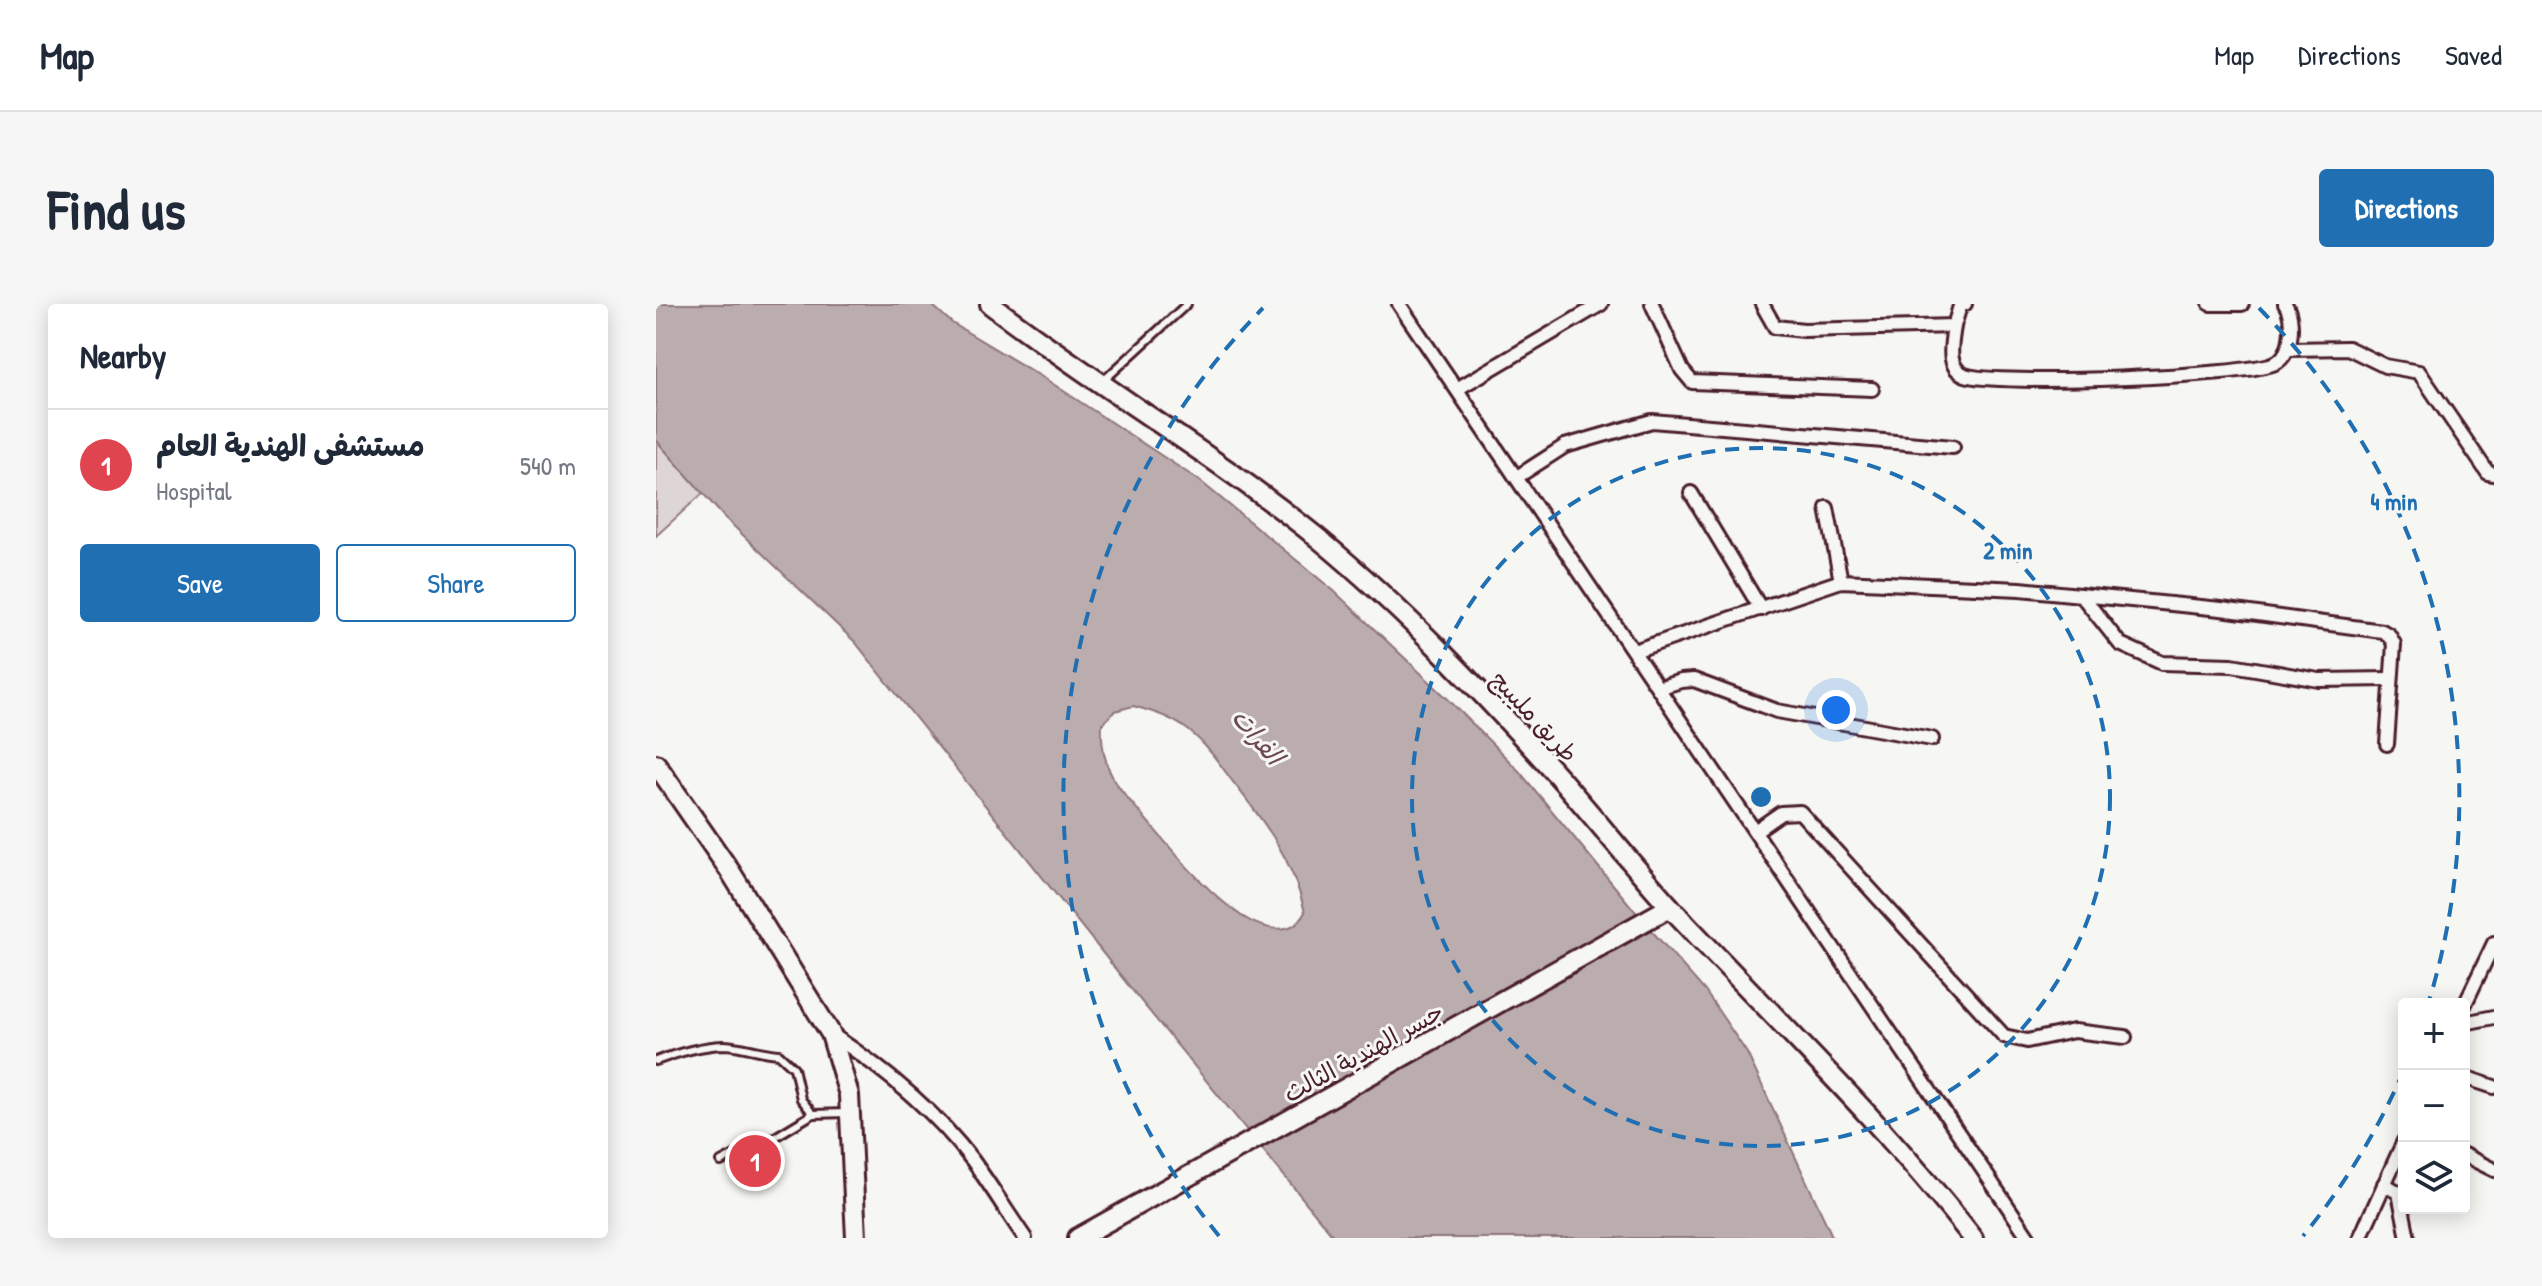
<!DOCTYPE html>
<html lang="en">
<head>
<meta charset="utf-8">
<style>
	:root { --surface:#fff; --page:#f6f6f7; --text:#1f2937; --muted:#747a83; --line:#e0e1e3; --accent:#1f6fb2 }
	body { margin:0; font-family:"Patrick Hand","Playpen Sans Arabic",sans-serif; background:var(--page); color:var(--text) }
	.controls { position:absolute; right:24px; bottom:24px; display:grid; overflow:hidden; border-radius:8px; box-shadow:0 4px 20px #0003 }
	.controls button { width:72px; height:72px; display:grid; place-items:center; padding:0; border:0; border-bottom:2px solid var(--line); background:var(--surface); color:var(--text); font:40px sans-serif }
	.you { position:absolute; left:1180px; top:406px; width:28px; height:28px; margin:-20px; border:6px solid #fff; border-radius:50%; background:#1a73e8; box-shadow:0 0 0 12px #1a73e833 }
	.badge { display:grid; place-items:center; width:52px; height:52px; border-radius:50%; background:var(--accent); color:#fff; font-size:26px; font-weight:700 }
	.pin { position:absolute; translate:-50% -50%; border:4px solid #fff; box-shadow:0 2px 8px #0006 }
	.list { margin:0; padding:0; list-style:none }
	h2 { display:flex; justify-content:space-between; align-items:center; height:104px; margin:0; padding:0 32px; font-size:34px }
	h2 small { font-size:26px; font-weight:400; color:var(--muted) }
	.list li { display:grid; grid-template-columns:52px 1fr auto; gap:24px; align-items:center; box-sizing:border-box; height:112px; padding:0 32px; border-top:2px solid var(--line) }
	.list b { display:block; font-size:30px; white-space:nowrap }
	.list p { margin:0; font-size:26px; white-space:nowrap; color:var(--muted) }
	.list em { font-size:26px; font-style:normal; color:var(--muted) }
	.actions { display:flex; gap:16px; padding:24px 32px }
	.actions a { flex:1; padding:18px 0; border:2px solid var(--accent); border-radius:8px; text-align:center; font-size:28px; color:var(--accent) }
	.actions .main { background:var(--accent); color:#fff }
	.icon { flex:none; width:44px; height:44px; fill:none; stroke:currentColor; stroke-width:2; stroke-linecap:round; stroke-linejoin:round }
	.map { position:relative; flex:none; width:1838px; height:934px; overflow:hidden; border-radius:8px }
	header { display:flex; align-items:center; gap:48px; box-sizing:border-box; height:112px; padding:0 40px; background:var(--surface); border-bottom:2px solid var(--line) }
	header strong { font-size:38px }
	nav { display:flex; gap:44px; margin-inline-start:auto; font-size:28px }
	.intro { display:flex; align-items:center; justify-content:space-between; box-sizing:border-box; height:192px; padding:0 48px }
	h1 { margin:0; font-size:56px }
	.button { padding:20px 36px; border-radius:8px; background:var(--accent); color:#fff; font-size:28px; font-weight:700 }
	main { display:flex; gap:48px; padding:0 48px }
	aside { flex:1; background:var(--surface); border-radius:8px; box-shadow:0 4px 20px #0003 }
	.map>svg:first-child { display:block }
</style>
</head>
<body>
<header>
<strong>Map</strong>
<nav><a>Map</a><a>Directions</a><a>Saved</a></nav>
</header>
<div class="intro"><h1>Find us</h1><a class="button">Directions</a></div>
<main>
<aside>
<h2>Nearby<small></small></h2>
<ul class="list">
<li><span class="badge" style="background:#e0444e">1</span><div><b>مستشفى الهندية العام</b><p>Hospital</p></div><em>540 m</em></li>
</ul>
<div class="actions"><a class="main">Save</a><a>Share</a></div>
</aside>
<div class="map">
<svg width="1838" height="934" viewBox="0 0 1838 934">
	<rect width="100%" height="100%" fill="#f6f6f2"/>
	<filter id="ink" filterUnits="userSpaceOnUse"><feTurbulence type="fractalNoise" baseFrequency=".0125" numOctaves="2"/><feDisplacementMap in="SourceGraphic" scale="16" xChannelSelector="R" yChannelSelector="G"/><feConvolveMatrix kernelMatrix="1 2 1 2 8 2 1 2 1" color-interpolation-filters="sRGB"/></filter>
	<g filter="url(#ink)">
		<!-- green -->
		<path fill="#ddd6d5" stroke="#947a80" stroke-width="2" d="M0 136 47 189 0 232Z"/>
		<!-- water -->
		<path fill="#bbadae" stroke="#8e747a" stroke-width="2" fill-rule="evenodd" d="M0 0H275L296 19 391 76 544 177 678 287 792 395 863 467 988 618 1049 687 1091 749 1177 934H679L485 697 199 338 67 212 0 136ZM477 402C495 407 512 412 528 423 547 436 561 456 574 474 609 519 635 551 649 608 634 638 597 622 576 605 543 579 514 544 487 512 476 499 461 484 454 468 447 452 445 437 446 420L459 407Z"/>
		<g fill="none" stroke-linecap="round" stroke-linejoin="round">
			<!-- lane casing -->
			<g stroke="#4a1f2b" stroke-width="12">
				<g id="lane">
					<path d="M446 78 531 0"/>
					<path d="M0 757C21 749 44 742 67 741 85 741 104 749 123 750L138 764 145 795 157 810 190 809"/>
					<path d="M65 858 92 844 114 836 157 810"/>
				</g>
			</g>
			<!-- street casing -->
			<g stroke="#4a1f2b" stroke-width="18">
				<g id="street">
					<path d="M743 0 1373 934"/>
					<path d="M996 0 1026 66 1036 78 1216 85"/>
					<path d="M1106 0 1119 23 1148 26 1298 22 1304 2 1309 0"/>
					<path d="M1554 0H1586"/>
					<path d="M1298 22C1296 38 1289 63 1309 71 1338 82 1590 73 1619 59 1637 51 1639 14 1629 0"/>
					<path d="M1633 45 1692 44 1729 62 1763 68 1832 169 1838 170"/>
					<path d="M801 85 945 0"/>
					<path d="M861 173 909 142 996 117 1297 143"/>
					<path d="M1035 189 1105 305"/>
					<path d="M1171 204 1185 277"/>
					<path d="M1426 292 1464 340 1506 359 1576 361 1663 376 1735 375"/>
					<path d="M978 347 1185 277 1364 285 1565 305 1726 327 1733 331 1738 340 1731 440"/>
					<path d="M1002 384 1025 377 1038 376 1121 407 1276 435"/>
					<path d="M1099 527 1125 509 1144 508 1348 732 1371 737 1418 727 1469 733"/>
					<path d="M1808 702 1838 639"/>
					<path d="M1808 719 1838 713"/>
					<path d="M175 730C228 765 278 805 317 857 335 882 351 908 369 934"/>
					<path d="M1808 773 1838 783"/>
					<path d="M1808 851 1838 866"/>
					<path d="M1728 880 1743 889 1752 934"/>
					<path d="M1704 934 1748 837"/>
				</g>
			</g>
			<!-- secondary casing -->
			<g stroke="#4a1f2b" stroke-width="24">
				<g id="secondary">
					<path d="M334 0C441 82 558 150 663 235 749 306 826 388 901 471 940 515 977 562 1017 606 1118 714 1226 817 1317 934"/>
					<path d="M0 460 74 567 175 730 193 791 200 934"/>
					<path d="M422 934 1014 603"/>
				</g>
			</g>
			<!-- lane -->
			<use href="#lane" stroke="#f6f6f2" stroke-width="6"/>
			<!-- street -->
			<use href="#street" stroke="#f6f6f2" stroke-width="12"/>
			<!-- secondary -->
			<use href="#secondary" stroke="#f6f6f2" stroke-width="18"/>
		</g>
	</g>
	<!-- distance rings -->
	<g fill="none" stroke="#1f6fb2" stroke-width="4" stroke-dasharray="14 10">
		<circle cx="1105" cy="493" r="349"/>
		<path d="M1748 766A698 698 0 0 1 1647 932M563 932A698 698 0 0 1 607 4M1603 4A698 698 0 0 1 1773 697"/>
	</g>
	<g text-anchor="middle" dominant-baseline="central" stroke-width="6" stroke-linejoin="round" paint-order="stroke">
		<!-- street labels -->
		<g font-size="24" fill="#4a1f2b" stroke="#f6f6f2">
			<text transform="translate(879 412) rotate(47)">طريق مليبيج</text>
			<text transform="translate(707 748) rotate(-29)">جسر الهندية الثالث</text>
		</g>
		<!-- water labels -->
		<g font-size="26" font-style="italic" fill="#6c4a52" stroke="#f6f6f2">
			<text transform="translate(602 432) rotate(50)">الفرات</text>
		</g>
	</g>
	<circle cx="1105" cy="493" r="12" fill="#1f6fb2" stroke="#f6f6f2" stroke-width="4"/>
	<g font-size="24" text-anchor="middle" font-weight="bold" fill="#1f6fb2" stroke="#f6f6f2" stroke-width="6" stroke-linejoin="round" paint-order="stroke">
		<text x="1738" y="206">4 min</text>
		<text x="1352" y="255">2 min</text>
	</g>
</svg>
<div class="controls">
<button>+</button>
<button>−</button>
<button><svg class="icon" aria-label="layers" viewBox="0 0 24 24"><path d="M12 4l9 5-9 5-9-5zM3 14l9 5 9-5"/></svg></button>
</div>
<div class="you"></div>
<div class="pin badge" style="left:99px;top:857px;background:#e0444e">1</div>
</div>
</main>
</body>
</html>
